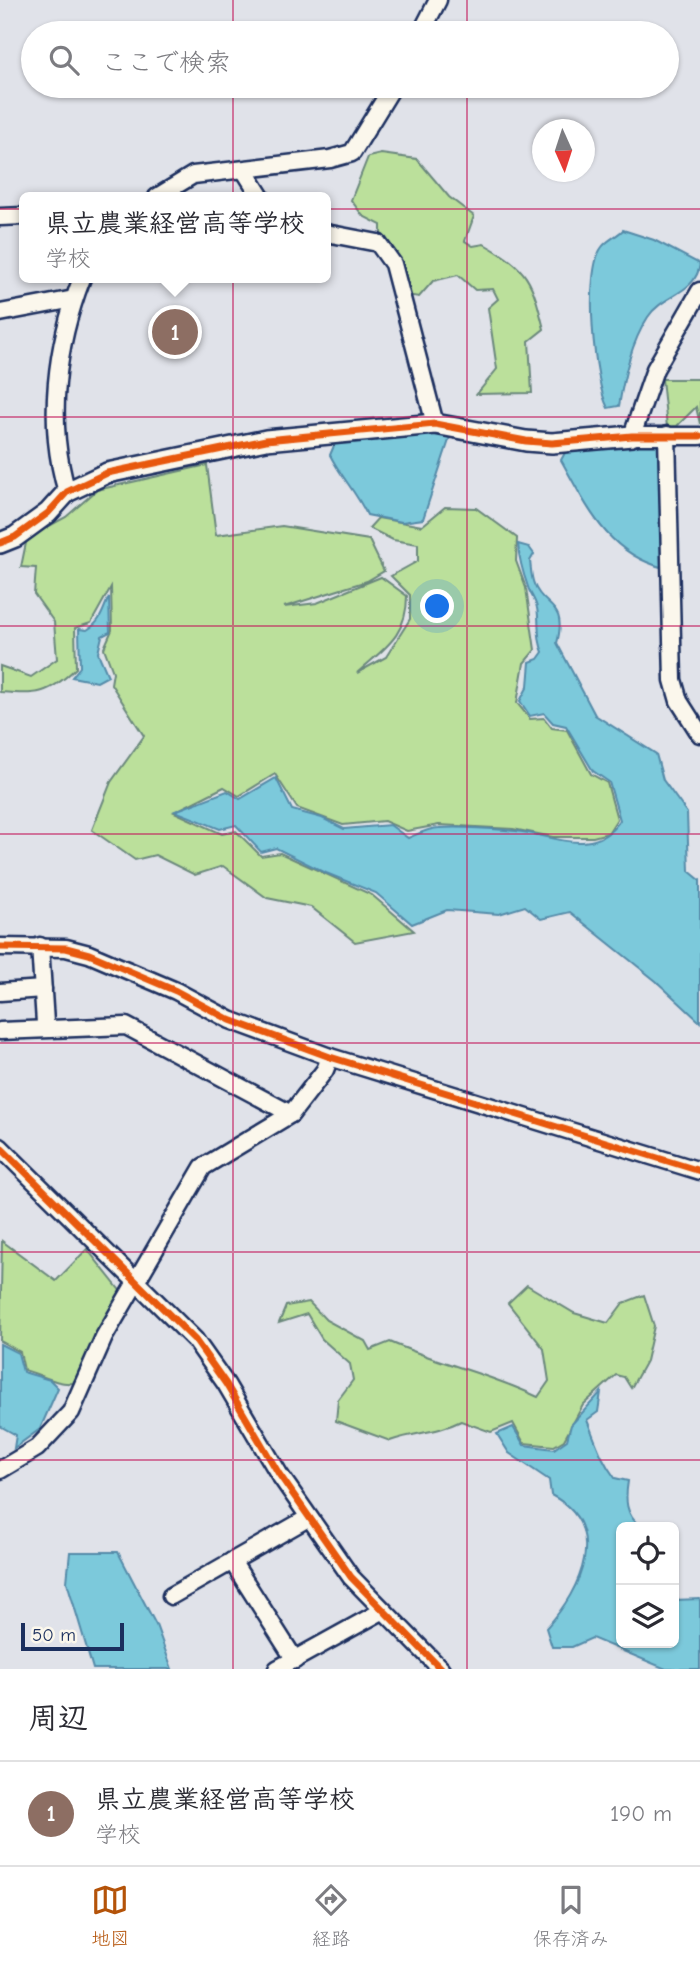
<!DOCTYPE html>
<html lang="ja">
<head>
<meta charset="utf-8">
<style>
	:root { --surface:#fff; --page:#f2f2f3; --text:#2b2b33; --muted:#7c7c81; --line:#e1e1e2; --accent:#b45309 }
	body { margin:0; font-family:"Comic Neue","Klee One",sans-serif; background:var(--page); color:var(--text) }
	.controls { position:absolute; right:21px; bottom:21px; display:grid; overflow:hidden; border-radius:10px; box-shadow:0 2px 5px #0004 }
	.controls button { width:63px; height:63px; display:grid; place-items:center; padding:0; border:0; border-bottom:2px solid var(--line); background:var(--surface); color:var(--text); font:35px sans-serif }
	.compass { position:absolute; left:532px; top:119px; width:63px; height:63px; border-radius:50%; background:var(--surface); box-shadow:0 2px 5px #0004; rotate:177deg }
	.scale { position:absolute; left:21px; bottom:18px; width:103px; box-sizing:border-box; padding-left:7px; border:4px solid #1b2f5e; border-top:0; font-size:19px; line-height:24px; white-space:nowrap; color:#1b2f5e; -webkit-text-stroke:5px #fbf7ec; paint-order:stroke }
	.you { position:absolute; left:438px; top:607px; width:24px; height:24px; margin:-18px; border:5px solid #fff; border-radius:50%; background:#1a73e8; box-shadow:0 0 0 10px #1a73e833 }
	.badge { display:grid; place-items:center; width:46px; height:46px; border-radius:50%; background:var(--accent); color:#fff; font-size:23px; font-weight:700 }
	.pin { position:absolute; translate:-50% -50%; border:4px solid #fff; box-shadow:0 2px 7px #0006 }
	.popup { position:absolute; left:19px; top:192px; width:312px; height:91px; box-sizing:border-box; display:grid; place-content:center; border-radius:10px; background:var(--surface); filter:drop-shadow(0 2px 5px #0005); font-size:23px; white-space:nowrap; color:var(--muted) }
	.popup b { font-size:26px; color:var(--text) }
	.popup::after { content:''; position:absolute; left:50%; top:100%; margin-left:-14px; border:14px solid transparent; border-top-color:var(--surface) }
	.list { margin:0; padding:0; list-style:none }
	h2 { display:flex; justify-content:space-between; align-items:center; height:91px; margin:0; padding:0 28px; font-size:30px }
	h2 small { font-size:23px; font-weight:400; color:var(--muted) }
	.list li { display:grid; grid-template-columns:46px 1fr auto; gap:21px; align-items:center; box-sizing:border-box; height:105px; padding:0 28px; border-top:2px solid var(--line) }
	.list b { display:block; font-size:26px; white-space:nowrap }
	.list p { margin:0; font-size:23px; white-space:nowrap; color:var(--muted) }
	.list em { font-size:23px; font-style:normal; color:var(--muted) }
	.icon { flex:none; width:38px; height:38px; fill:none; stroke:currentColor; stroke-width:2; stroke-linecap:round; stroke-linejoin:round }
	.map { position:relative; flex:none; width:700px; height:1669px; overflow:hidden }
	.search { position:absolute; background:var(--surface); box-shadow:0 2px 5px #0004; left:21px; right:21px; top:21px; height:77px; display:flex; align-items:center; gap:18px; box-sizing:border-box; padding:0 24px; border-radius:38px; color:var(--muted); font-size:26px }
	.sheet { height:196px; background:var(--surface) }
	nav { display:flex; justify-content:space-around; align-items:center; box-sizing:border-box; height:98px; border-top:2px solid var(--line); background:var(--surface); font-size:19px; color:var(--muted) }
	nav a { display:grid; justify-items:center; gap:4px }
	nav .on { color:var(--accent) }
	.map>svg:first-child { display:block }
</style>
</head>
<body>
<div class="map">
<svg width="700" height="1669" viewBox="0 0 700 1669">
	<rect width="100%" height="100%" fill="#e0e2e9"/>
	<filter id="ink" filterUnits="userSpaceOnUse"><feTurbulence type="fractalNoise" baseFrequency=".0143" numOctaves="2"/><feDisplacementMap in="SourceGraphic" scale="14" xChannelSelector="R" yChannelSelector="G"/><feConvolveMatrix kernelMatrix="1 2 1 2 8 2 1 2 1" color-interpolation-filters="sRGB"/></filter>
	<g filter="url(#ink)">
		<!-- green -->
		<g fill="#bbe09b" stroke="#6b887c" stroke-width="2">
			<path d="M381 154 417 159 449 197 474 216 465 241 473 246 484 244C529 269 532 281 544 329L529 341 532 393 477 394 497 369 488 308 498 299 493 289 475 290 458 275 433 281 419 297 406 295 402 263 381 238V225L363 216 351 200 368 157Z"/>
			<path d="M662 379H700V424L696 407 677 426 667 427Z"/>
			<path d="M207 465 216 535 282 526 369 540 384 571 367 581 284 607 317 603 381 577 407 596C407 637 383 649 357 673L386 657 410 619V595L391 576 418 561V544L393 540 369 528 378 518 422 526 445 507 476 508 517 538 516 561 526 588 535 650 524 663 517 703 530 719 544 718 552 728 567 730 591 774 607 783 617 819 608 833 593 837H553L513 829 439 825 407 831 384 821 343 825 297 808 275 774 239 796 224 787 174 812 222 834 236 831 261 856 280 853 372 895 414 931 355 942 311 907 267 898 223 866 195 875 155 855 135 860 92 830 111 782 144 736 111 684 113 672 104 648 112 630 111 587 91 623 75 628 76 668C48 695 38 695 0 692V666L31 677 57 659 54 622 34 594 36 568 21 567 27 538 66 517 97 490Z"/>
			<path d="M2 1241 56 1281 87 1249 122 1293 73 1383C57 1385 40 1374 24 1370L20 1352 0 1341Z"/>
			<path d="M527 1285 574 1313 608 1323 623 1303 644 1295 654 1326 646 1361 631 1388 624 1377 616 1375 583 1405 564 1440 554 1446 524 1443 513 1423 491 1432 461 1421C435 1434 417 1431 390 1441L336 1421 338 1400 353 1380 350 1364 322 1339 307 1314 279 1323 286 1306 309 1302 326 1320 365 1341 370 1350 390 1342C438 1363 490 1374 538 1397L549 1381 544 1349 508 1303Z"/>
		</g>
		<!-- water -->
		<g fill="#7cc9db" stroke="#558ba9" stroke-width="2">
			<path d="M623 230 654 240 700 264C696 294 663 294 648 317 631 343 624 376 619 406L608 408C594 383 583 271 602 247 606 241 617 236 623 230Z"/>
			<path d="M392 434H451L423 519 402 522 367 515C357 493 341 477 330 455L336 441Z"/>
			<path d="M654 442 662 451 664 568C607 553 588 508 561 460L566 451Z"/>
			<path d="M518 544 529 547 534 554 530 561C531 568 531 577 534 584 543 609 568 602 557 643L595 715 656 754 663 780 687 813 689 871 700 880V1022L656 981 570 912 541 919 525 906 499 914 447 910 412 924 376 893 326 873 276 848 261 852 236 825 220 829 175 811 227 791 240 799 276 778 292 810 322 818 344 829 390 825 408 838C418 834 429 828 439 828 463 826 492 829 516 831 552 835 595 859 620 820L609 782 593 771 566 726 553 723 544 713 530 716 520 701 528 686 530 662 538 659 543 652C536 637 540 623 537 608 536 601 530 594 528 587 523 573 519 559 518 544Z"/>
			<path d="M109 597 110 632 102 636 98 653 108 676 97 682 72 677 80 667 79 629 87 630C102 621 102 611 109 597Z"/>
			<path d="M0 1344 18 1353 23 1372 50 1380 58 1388 40 1429 14 1448 16 1435 0 1426Z"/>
			<path d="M601 1392 598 1412 587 1420C596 1442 601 1460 615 1478L628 1481C625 1499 625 1515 641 1527H621V1643H674V1600L700 1599V1669H666L592 1638 572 1647H552L546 1628C582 1589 610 1526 551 1495L549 1480 509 1453 497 1434 513 1427 524 1445 554 1449 567 1440 571 1425Z"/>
			<path d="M70 1552H118L156 1625 172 1669H93L67 1582Z"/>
		</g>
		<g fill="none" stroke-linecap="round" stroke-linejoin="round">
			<!-- minor casing -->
			<g stroke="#1b2f5e" stroke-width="21">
				<g id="minor">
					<path d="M421 33 438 0"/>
					<path d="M244 170 261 197"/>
					<path d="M157 197 193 175 330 159 352 153 393 86"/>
					<path d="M0 217 24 216"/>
					<path d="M326 233 378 243 393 264 435 424"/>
					<path d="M700 291 655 369 632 436H700"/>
					<path d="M0 313 74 299"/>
					<path d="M667 435 673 680 679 701 700 734"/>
					<path d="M67 492C46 422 56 345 82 278"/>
					<path d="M40 946 45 1023"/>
					<path d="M0 947 66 948 89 954 176 991 230 1020 330 1057 700 1171"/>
					<path d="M0 992 43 989"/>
					<path d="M0 1031 126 1026 291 1114"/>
					<path d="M0 1147 195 1340 226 1384 279 1474 351 1577 441 1669"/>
					<path d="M0 1470 37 1448 71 1412 104 1337 203 1167 291 1114 325 1070 330 1057"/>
					<path d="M232 1561 295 1660"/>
					<path d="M171 1596 308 1518"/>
					<path d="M277 1669 382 1611"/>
				</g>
			</g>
			<!-- tertiary casing -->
			<g stroke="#1b2f5e" stroke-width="24">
				<path id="tertiary" d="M0 543 15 537 48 513 67 492 107 473 266 440 435 424 526 441 552 443 632 436"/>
			</g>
			<!-- minor -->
			<use href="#minor" stroke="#fbf7ec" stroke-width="16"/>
			<!-- tertiary -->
			<use href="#tertiary" stroke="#fbf7ec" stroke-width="19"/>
			<!-- cycleway casing -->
			<g stroke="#fbf7ec" stroke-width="11">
				<g id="cycleway">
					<path d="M0 543 15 537 48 513 67 492 107 473 266 440 435 424 526 441 552 443 632 436H700"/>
					<path d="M0 947 66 948 89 954 176 991 230 1020 330 1057 700 1171"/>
					<path d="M0 1147 195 1340 226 1384 279 1474 351 1577 441 1669"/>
				</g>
			</g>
			<!-- cycleway -->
			<use href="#cycleway" stroke="#e8590c" stroke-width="7"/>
		</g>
	</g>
	<!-- grid -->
	<path fill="none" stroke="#c2185b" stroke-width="2" stroke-opacity="0.55" d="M233 0V33M467 0V33M233 86V1669M467 86V1669M0 209H700M0 417H700M0 626H700M0 834H700M0 1043H700M0 1252H700M0 1460H700"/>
</svg>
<div class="controls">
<button><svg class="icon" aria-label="locate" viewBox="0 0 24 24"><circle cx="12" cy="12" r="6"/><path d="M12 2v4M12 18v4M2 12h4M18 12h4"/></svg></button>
<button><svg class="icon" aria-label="layers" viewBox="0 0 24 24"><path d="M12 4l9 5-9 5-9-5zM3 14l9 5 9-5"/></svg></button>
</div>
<svg class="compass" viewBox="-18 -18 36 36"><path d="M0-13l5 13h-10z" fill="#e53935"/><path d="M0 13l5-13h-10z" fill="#7c7c81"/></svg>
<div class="scale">50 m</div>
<div class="you"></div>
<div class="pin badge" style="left:175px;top:332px;background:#8d6e63">1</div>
<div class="popup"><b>県立農業経営高等学校</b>学校</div>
<div class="search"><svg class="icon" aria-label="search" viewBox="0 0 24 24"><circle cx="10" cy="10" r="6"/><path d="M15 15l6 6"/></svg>ここで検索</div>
</div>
<section class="sheet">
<h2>周辺<small></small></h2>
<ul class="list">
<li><span class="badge" style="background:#8d6e63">1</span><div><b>県立農業経営高等学校</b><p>学校</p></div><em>190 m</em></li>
</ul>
</section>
<nav>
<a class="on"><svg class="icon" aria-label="map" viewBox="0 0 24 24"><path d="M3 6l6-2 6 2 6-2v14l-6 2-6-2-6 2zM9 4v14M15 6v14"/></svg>地図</a>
<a><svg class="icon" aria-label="directions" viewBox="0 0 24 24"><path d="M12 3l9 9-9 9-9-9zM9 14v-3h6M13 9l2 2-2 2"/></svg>経路</a>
<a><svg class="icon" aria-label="saved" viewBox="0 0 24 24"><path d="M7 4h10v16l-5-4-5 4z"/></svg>保存済み</a>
</nav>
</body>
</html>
